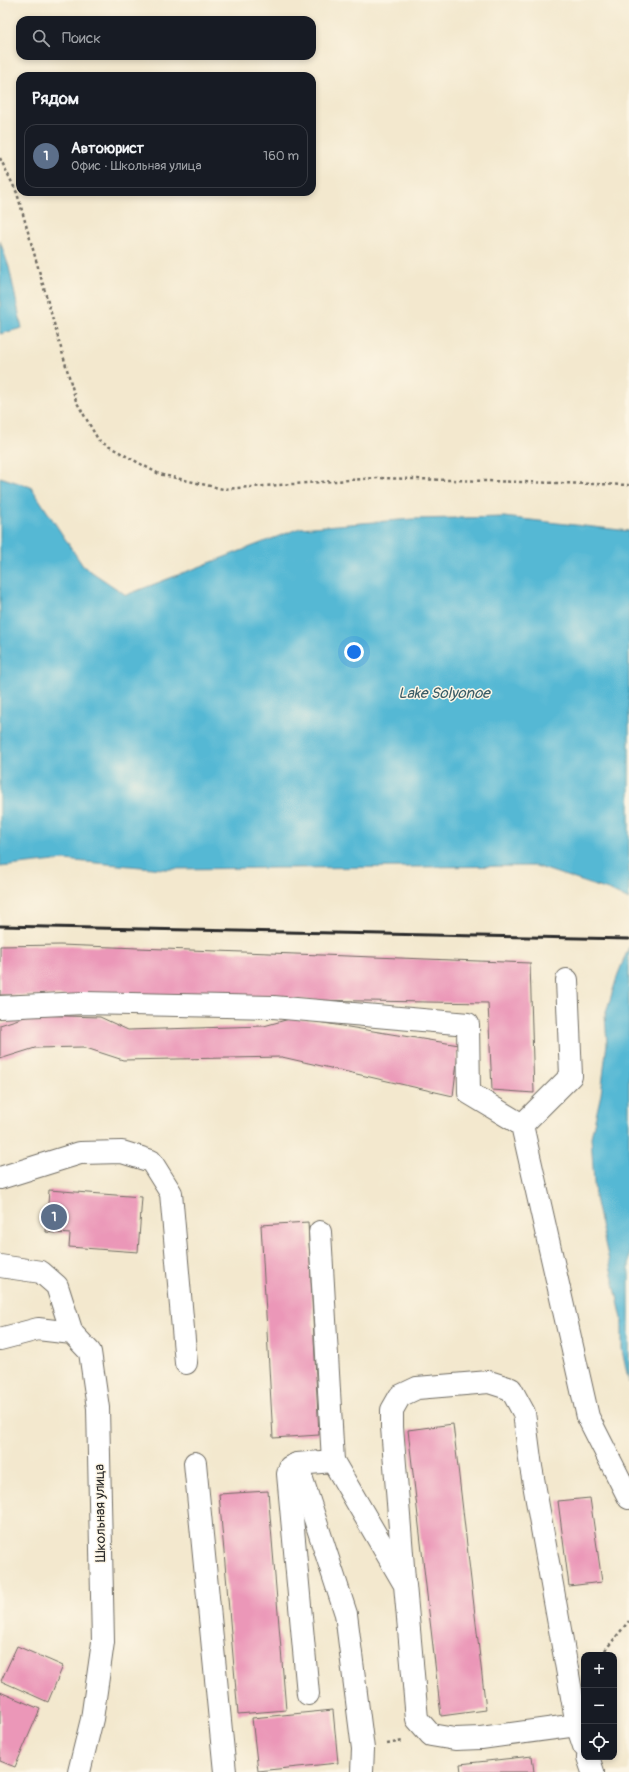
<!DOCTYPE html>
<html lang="ru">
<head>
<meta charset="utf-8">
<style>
	:root { --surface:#171b24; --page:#20242c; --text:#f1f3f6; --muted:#9ea1a6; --line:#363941; --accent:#d1495b }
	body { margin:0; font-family:Pangolin,sans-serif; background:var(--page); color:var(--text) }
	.controls { position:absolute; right:12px; bottom:12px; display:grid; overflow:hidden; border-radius:8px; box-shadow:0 2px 6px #0003 }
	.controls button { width:36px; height:36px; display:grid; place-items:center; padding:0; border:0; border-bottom:1px solid var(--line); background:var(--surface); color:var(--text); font:20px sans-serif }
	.you { position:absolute; left:354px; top:652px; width:14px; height:14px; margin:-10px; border:3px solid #fff; border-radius:50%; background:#1a73e8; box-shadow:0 0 0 6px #1a73e833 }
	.badge { display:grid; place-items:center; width:26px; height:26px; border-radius:50%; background:var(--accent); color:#fff; font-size:13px; font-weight:700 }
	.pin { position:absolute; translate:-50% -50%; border:2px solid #fff; box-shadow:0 1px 4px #0006 }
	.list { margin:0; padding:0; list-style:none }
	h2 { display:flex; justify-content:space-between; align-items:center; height:52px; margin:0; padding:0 16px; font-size:17px }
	h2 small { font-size:13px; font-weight:400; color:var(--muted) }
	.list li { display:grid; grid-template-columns:26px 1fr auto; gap:12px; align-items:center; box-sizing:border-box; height:64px; margin:0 8px 8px; padding:0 8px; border:1px solid var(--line); border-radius:12px }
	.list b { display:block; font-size:15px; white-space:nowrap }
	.list p { margin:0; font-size:13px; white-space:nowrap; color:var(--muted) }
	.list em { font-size:13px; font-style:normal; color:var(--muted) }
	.icon { flex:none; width:22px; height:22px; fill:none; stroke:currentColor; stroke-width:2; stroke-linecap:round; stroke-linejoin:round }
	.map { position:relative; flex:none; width:629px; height:1772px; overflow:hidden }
	.search { position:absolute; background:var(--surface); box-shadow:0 2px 6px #0003; left:16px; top:16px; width:300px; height:44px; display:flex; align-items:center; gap:10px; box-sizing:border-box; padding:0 14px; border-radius:12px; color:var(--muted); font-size:15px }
	.panel { position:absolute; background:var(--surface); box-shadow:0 2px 6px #0003; left:16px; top:72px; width:300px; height:124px; border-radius:12px }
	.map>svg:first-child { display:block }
</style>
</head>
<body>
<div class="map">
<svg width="629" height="1772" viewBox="0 0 629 1772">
	<rect width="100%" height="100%" fill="#fcf5e5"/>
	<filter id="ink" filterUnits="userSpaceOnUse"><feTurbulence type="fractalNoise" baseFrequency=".025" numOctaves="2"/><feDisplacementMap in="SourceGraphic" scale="8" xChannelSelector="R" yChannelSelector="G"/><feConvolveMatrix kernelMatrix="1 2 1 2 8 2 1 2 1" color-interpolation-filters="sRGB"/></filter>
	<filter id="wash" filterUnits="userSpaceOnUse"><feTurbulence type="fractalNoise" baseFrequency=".012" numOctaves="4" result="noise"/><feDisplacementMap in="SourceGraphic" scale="16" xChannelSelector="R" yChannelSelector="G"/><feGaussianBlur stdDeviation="0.9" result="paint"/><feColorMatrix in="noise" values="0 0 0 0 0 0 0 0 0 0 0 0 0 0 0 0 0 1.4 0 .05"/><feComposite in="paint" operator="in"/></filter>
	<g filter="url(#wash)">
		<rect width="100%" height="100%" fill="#f3e8ce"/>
		<!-- water -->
		<g fill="#55b8d4" stroke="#407280">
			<path d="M0 241 9 267 22 328 0 334Z"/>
			<path d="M0 477 31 487 83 566 126 595 300 528 412 519 504 517 629 531V900L611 891 536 866 163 869 64 860 0 867Z"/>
			<path d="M629 947V1383L622 1350V1319L595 1198 591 1137 601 1094 607 1043 605 1016 618 974Z"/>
		</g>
		<g id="blocks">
			<!-- building -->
			<g fill="#eb97b8">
				<path d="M60 945 530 963 534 1093 492 1090 488 1003 0 995V946Z"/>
				<path d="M31 1015 100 1017 128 1030 264 1026 293 1018 459 1045 453 1096 282 1057 123 1060 83 1047 35 1048 0 1059V1025Z"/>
				<path d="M49 1190 142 1197 138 1252 69 1247 70 1234 46 1232Z"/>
				<path d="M308 1222 319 1435 273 1438 261 1225Z"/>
				<path d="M453 1424 486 1710 441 1716 408 1430Z"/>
				<path d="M268 1491 286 1710 238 1714 219 1494Z"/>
				<path d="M590 1498 602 1582 569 1586 558 1501Z"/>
				<path d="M17 1646 63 1666 48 1702 1 1681Z"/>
				<path d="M0 1692 40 1709 15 1767 0 1761Z"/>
				<path d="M333 1710 338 1763 258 1771 252 1718Z"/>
				<path d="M532 1756 534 1772H461L460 1764Z"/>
			</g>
		</g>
	</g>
	<g filter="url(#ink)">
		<use href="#blocks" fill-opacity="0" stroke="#716d64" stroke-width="1"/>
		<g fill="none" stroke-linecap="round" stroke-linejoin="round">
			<!-- minor casing -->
			<g stroke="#716d64" stroke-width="24">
				<g id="minor">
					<path d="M567 980 571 1076 522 1125 588 1417 629 1498"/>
					<path d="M0 1007 84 1003 273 1007 468 1024 469 1093 522 1125"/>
					<path d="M0 1178 80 1153 122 1152 151 1161 171 1193 186 1363"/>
					<path d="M320 1232 333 1461 405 1585 417 1719 431 1735 455 1739 481 1738 577 1725 584 1746"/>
					<path d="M0 1266 41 1272 57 1286 72 1333"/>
					<path d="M0 1339 38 1329 72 1333 90 1352 98 1408 103 1642 92 1719 79 1772"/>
					<path d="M195 1463 225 1772"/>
					<path d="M297 1464 346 1614 363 1749 362 1772"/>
					<path d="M404 1579 392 1427V1410L400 1396 417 1388 489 1382 511 1389 524 1413 531 1467 577 1725"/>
					<path d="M308 1694 288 1474 290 1467 297 1464 333 1461"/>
					<path d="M588 1757 593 1772"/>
				</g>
			</g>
			<!-- path -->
			<g stroke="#716d64" stroke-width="2.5" stroke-dasharray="3 3" stroke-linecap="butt">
				<path d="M0 158 17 193 76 401 99 441 159 474 223 489 377 478 629 485"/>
				<path d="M601 1655 629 1621"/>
				<path d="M387 1744 403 1741"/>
			</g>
			<!-- minor -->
			<use href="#minor" stroke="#fff" stroke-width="22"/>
			<!-- rail -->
			<path stroke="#2b2b2b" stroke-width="3" d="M0 926 629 939"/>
		</g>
	</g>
	<g text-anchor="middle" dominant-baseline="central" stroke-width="3" stroke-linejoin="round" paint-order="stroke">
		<!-- street labels -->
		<g font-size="14" fill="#2b2b2b" stroke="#fcf5e5">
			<text transform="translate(100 1513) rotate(-91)">Школьная улица</text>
		</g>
		<!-- water labels -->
		<g font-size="15" font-style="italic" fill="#3a5c66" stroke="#fcf5e5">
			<text x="444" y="693">Lake Solyonoe</text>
		</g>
	</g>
</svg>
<div class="controls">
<button>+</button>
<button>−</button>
<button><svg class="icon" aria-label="locate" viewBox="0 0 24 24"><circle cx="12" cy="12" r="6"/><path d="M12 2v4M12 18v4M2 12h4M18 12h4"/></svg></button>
</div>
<div class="you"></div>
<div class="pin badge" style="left:54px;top:1217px;background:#5c6f8a">1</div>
<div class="search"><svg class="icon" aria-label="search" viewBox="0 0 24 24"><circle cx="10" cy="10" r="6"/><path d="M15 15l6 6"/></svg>Поиск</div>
<section class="panel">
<h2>Рядом<small></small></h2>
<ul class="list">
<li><span class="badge" style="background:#5c6f8a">1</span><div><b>Автоюрист</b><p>Офис · Школьная улица</p></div><em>160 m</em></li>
</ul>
</section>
</div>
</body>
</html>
